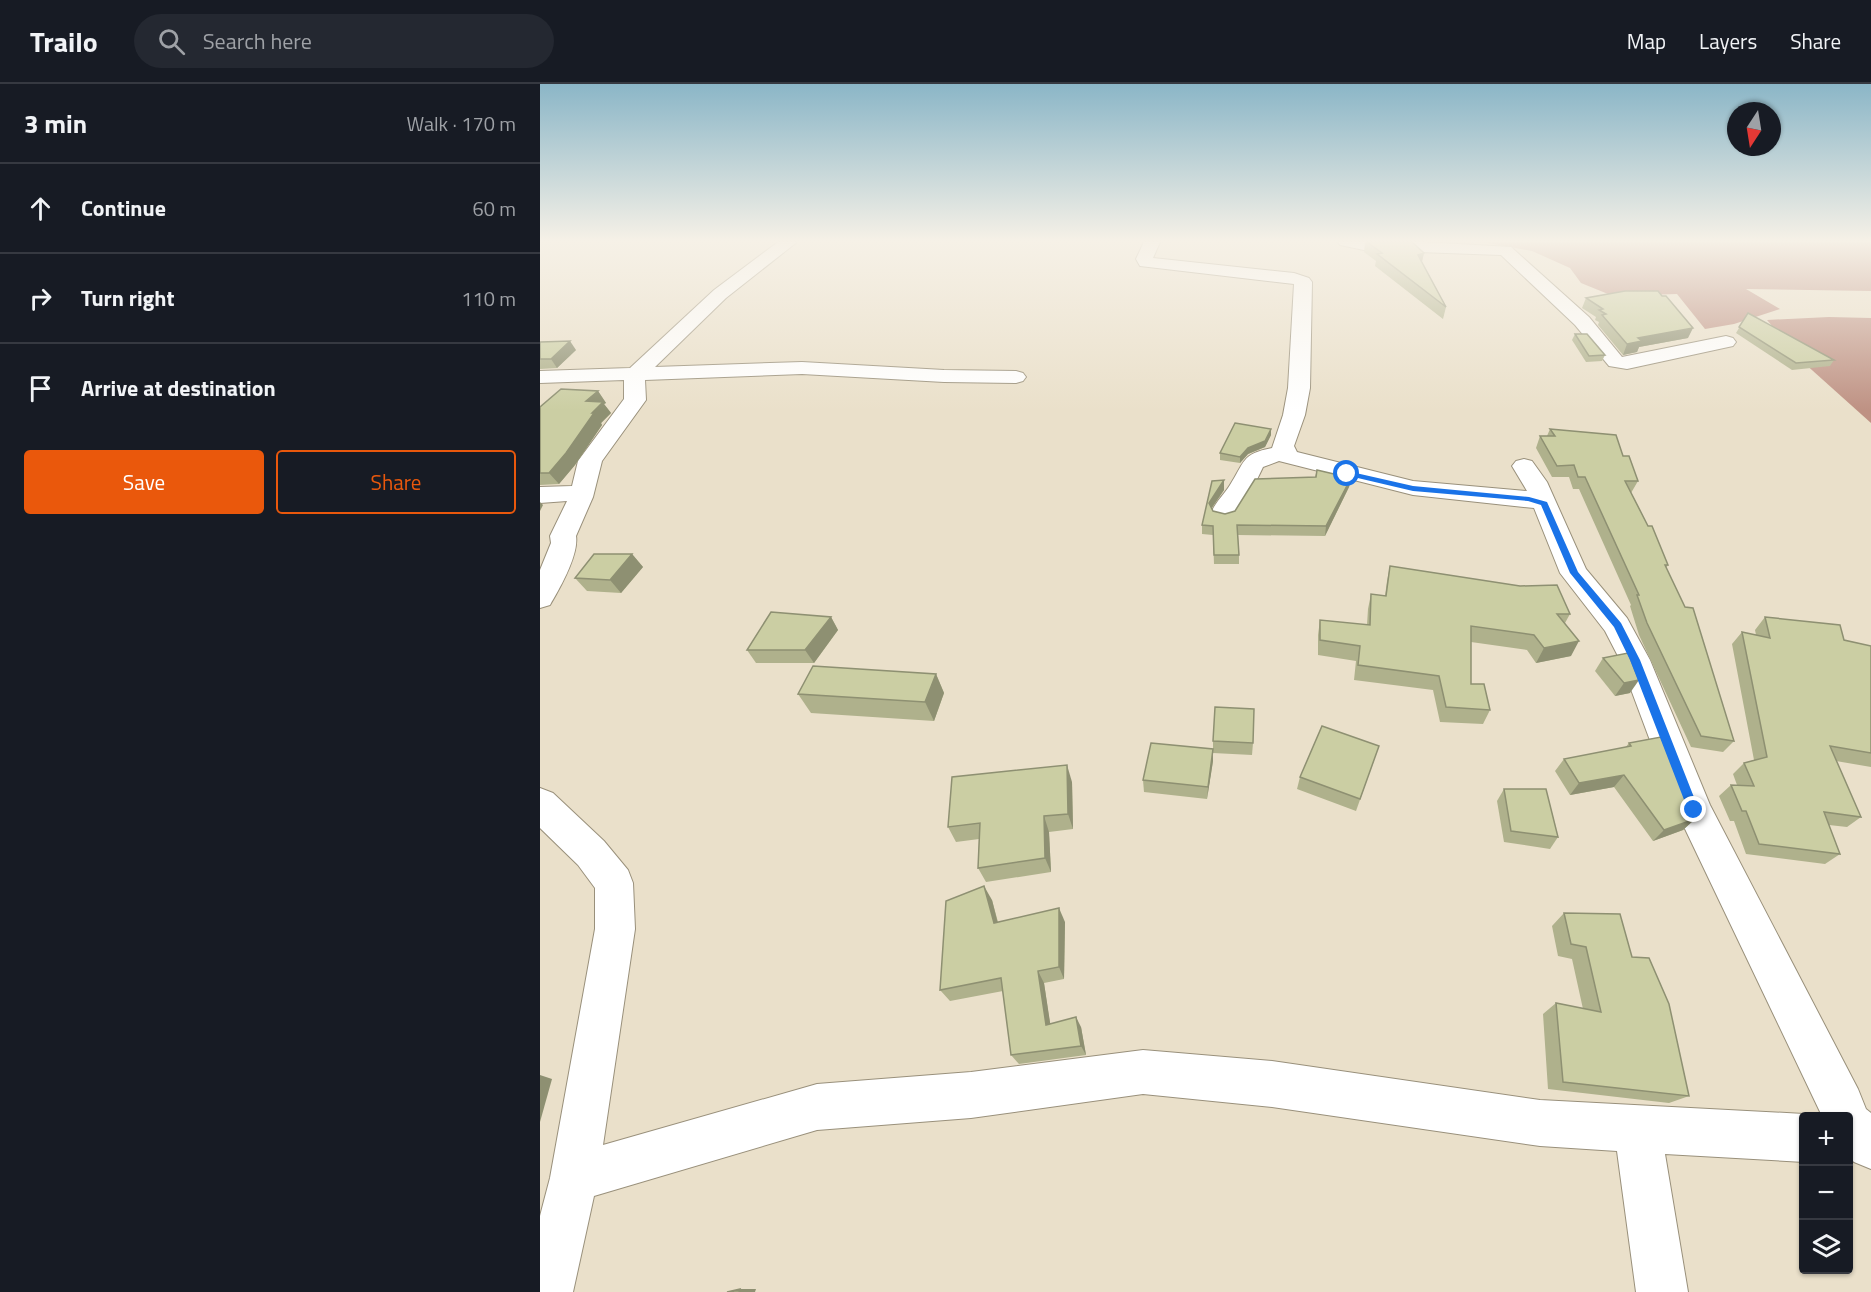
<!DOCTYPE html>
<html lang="en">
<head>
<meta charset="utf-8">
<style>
	:root { --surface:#171b24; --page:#242831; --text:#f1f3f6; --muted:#9ea1a6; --line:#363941; --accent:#ea580c }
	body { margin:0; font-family:"Titillium Web",sans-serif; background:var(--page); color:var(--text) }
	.controls { position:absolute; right:18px; bottom:18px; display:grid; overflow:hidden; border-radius:6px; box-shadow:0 2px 4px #0004 }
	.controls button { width:54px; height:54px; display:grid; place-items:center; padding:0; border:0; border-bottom:2px solid var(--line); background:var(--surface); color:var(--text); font:30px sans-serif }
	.compass { position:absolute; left:1187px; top:18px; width:54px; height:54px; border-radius:50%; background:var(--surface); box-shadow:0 2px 4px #0004; rotate:192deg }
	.stop { position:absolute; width:18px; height:18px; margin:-14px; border:4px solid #1a73e8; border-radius:50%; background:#fff }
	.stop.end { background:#1a73e8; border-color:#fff; box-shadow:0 2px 6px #0008 }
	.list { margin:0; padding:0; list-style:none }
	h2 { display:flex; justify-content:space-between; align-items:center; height:78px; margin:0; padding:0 24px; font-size:26px }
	h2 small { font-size:20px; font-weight:400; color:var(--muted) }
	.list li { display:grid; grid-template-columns:39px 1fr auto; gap:18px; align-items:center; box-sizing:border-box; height:90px; padding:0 24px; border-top:2px solid var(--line) }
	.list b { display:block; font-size:22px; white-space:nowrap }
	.list em { font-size:20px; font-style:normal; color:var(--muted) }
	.actions { display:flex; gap:12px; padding:18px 24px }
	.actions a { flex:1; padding:14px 0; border:2px solid var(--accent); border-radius:6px; text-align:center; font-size:21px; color:var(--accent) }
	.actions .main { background:var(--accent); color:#fff }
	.icon { flex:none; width:33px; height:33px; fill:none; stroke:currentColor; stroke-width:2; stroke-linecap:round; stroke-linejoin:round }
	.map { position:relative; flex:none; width:1331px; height:1208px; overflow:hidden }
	header { display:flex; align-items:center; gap:36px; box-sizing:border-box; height:84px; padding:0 30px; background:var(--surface); border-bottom:2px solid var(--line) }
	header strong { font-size:28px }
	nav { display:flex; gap:33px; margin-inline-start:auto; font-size:21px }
	.search { width:420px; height:54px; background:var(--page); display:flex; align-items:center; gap:15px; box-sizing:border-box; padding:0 21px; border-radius:33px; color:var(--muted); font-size:22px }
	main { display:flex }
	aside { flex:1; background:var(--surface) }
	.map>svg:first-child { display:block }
</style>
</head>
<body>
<header>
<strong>Trailo</strong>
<div class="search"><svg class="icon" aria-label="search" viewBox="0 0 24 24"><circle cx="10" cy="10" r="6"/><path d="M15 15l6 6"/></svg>Search here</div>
<nav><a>Map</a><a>Layers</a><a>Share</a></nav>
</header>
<main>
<aside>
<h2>3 min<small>Walk · 170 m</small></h2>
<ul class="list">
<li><svg class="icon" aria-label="ahead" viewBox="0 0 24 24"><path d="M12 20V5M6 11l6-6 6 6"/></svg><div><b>Continue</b></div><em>60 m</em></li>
<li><svg class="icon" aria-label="right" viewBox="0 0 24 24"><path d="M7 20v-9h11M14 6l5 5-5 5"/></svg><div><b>Turn right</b></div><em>110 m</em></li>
<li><svg class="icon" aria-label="arrive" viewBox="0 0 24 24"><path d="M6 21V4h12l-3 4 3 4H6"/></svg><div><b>Arrive at destination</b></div></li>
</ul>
<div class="actions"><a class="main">Save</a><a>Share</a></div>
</aside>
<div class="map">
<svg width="1331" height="1208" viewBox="0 0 1331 1208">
	<rect width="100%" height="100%" fill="#eae0ca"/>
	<!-- forest -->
	<g fill="#be9183">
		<path d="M942 158H1331V207L1206 205 1240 225 1194 240 1165 245 1137 210 1073 212 1041 199 1030 184 992 167Z"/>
		<path d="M1289 233 1331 234V339L1263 278 1227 236Z"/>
	</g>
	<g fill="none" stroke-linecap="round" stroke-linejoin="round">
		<!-- minor casing -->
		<g stroke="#99907b" stroke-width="2">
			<g id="minor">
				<path d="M238 158H257L186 214 115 283 262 278 404 286 476 287 483 289 486 293 483 297 476 299 404 298 262 290 105 296 106 316 62 377 53 413 36 452C39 471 20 504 10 521L0 524V486L11 459 10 452 27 417 0 419V403L32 402 38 377 84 315V296L0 299V287L90 284 174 206Z"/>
				<path d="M604 158H620L613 174 754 189 769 194 772 198 770 304 765 331 754 362 757 368 873 397 987 407 972 382 976 377 984 375 992 377 1007 398 1046 485 1087 534 1110 576 1170 721 1318 1005 1326 1025 1331 1029V1085L1314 1078 1308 1072V1032H1282L1136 726 1080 576 1065 547 1020 489 994 424 873 411 739 377 723 383C715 401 704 418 693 435L684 437 675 435 671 429C676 417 684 411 690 401 705 378 701 370 732 364L743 331 748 304 754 200 600 182 596 175Z"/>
				<path d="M798 158H883L971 163 1049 233 1082 273 1186 252 1193 254 1196 258 1193 262 1087 285 1069 282 1035 241 961 171 824 166 800 161Z"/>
				<path d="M0 704 13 709 64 757 88 786 93 799 95 845 63 1061 277 1000 431 988 603 966 732 977 1000 1016 1264 1030 1269 1032H1264V1078L1125 1070 1148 1208H1096L1077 1067 1000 1062 732 1023 603 1010 431 1034 277 1046 54 1112 33 1208H0V1132L10 1094 55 845V804L38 781 0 744Z"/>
			</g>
		</g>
		<!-- minor -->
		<use href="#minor" fill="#fff" fill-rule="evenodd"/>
	</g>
	<!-- wall -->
	<g fill="#afb18c">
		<path d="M825 158H872L884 169 882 178 906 223 903 235 835 182 836 177 824 168Z"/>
		<path d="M1046 214 1148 254 1099 263 1097 268 1083 271 1058 241 1059 238 1055 236 1056 233 1042 224Z"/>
		<path d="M1208 229 1294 276 1290 282 1252 286 1196 249Z"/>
		<path d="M1035 250 1065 271 1062 277 1046 278 1032 256Z"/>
		<path d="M0 258 36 266 17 284 0 285Z"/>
		<path d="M58 307 66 319 64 320 71 329 61 339 62 341 35 381 19 400 0 401V323Z"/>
		<path d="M731 345V351L725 363 708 370 700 379 680 376V369Z"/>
		<path d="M1010 345 1083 372 1098 397 1091 409 1128 481 1126 484 1194 657 1183 668 1151 663 1099 551 1090 522 1091 521 1039 405H1033L1029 393H1012L996 364 1000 352H1007Z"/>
		<path d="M777 386 811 394 809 403 785 452 698 451 699 471V480H674L673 451 662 450V441L684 396V406L672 424 673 427 685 430 695 427 775 393Z"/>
		<path d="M92 470 103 483 81 509 47 507 35 494Z"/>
		<path d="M850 482 1030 530 1025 539 1031 572 996 579 987 566 931 558V600L950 626 943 640 900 638 893 606 814 596 816 577 778 571V551L780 536 827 541 828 525 831 510 845 512 847 497Z"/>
		<path d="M291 533 298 546 274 579H216L207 566Z"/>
		<path d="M1225 533 1304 556 1331 562V683L1296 677 1321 733 1307 743 1289 741 1300 770 1285 780 1206 770 1194 737H1190L1179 712 1191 701H1197L1193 690 1204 679 1214 676 1192 560 1202 548 1216 551 1215 546Z"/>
		<path d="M1088 569 1090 609 1075 612 1055 587 1063 574Z"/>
		<path d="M396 590 404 609 394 637 271 629 258 610Z"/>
		<path d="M673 657 713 659 712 671 673 669Z"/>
		<path d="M1089 659 1155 735 1143 746 1113 757 1074 703 1030 711 1015 687 1024 675 1085 664Z"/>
		<path d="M839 662 816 727 757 705 760 693Z"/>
		<path d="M673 677 667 715 604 708 603 696Z"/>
		<path d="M532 698 533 745 509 748 511 788 446 798 438 784 439 755 416 758 408 743Z"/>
		<path d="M964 705 1018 753 1010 765 964 758 957 717Z"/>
		<path d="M452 816 458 838H525L524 895 504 899 510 940 541 943 546 971 479 980 471 971 463 907 410 917 400 906Z"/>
		<path d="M1024 829 1092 873 1149 1012 1129 1019 1008 1005 1003 930 1016 919 1043 925 1032 875 1018 872 1012 842Z"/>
	</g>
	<!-- shaded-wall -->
	<g fill="#8e9072">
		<path d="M884 169 881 181 878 171Z"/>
		<path d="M1153 244 1148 254 1099 263 1097 268 1083 271 1087 260 1098 254Z"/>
		<path d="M30 257 36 266 17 284 11 275Z"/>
		<path d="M58 307 66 319 64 320 71 329 61 339 62 341 35 381 19 400 9 389 46 317Z"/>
		<path d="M731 345V351L725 363 708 370 700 379V373L708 364Z"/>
		<path d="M811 394 809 403 785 452 786 442Z"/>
		<path d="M684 396V406L669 428V419Z"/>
		<path d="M0 418 3 421 0 427Z"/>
		<path d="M92 470 103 483 81 509 70 496Z"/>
		<path d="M291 533 298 546 274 579 265 566Z"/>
		<path d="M1039 557 1031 572 996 579 1004 564Z"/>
		<path d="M396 590 404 609 394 637 385 618Z"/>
		<path d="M1099 596 1090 609 1075 612 1084 599Z"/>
		<path d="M673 665V677L667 715 668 703Z"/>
		<path d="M527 681 532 698 533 745 528 730Z"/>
		<path d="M1084 691 1074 703 1030 711 1039 699Z"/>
		<path d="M504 732 509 748 511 788 505 774Z"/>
		<path d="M1155 735 1143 746 1113 757 1124 746Z"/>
		<path d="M444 802 452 816 461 852 454 839Z"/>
		<path d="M519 824 525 838 524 895 519 883Z"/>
		<path d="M498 887 504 899 512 951 506 941Z"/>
		<path d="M536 933 541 943 546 971 541 962Z"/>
		<path d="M0 991 12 995 0 1038Z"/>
		<path d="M200 1205H216L215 1208H199Z"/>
	</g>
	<!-- building -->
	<g fill="#cbcea3" stroke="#8e9072" stroke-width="1.5">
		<path d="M827 158H872L884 169 878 171 906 223 837 170 842 169Z"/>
		<path d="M1085 207H1118L1122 212H1126L1153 244 1098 254 1102 257 1087 260 1062 231 1066 230 1059 226 1063 225 1046 214Z"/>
		<path d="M1208 229 1294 276 1256 279 1199 243Z"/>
		<path d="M1035 250H1047L1065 271 1049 272Z"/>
		<path d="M30 257 11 275H0V258Z"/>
		<path d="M21 305 58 307 46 317 63 318 52 329H54L26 369 9 389H0V323Z"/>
		<path d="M695 339 731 345 725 357 708 364 700 373 680 369Z"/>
		<path d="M1010 345 1076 351 1083 372H1089L1098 397H1085L1108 442H1112L1128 481H1125L1145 523 1153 524 1194 657 1161 652 1107 539 1097 511H1099L1045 393H1038L1034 381 1017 382 1000 352H1015Z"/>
		<path d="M777 386 811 394 786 442 697 441 699 471H674L673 442 662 441 672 397 684 396 669 419 673 427 685 430 695 427 715 395 776 393Z"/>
		<path d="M54 470H92L70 496 35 494Z"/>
		<path d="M850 482 980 502 1017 501 1030 530H1017L1039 557 1004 564 994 551 931 542V600H944L950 626 906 623 899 592 818 581 820 562 780 556V536L830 541 831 510 846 512Z"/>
		<path d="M231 528 291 533 265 566H207Z"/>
		<path d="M1225 533 1300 541 1304 556 1331 562V669L1290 662 1321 733 1284 728 1300 770 1219 760 1206 727H1202L1191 701 1214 702 1204 679 1227 673 1202 548 1230 554Z"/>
		<path d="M1088 569 1099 596 1084 599 1063 574Z"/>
		<path d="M273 582 396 590 385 618 258 610Z"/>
		<path d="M675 623 714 625 713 659 673 657Z"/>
		<path d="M782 642 839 662 820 715 760 693Z"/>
		<path d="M1121 653 1155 735 1124 746 1084 691 1039 699 1024 675 1091 662 1089 659Z"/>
		<path d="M611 659 673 665 668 703 603 696Z"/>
		<path d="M527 681 528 730 504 732 505 774 438 784 440 739 408 743 412 693Z"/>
		<path d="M964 705H1006L1018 753 971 747Z"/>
		<path d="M444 802 454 839 519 824V883L498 887 506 941 536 933 541 962 471 971 461 894 400 906 406 817Z"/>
		<path d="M1024 829 1080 830 1092 873 1109 874 1129 920 1149 1012 1023 998 1016 919 1061 928 1046 863 1031 860Z"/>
		<path d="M200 1205 199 1208H187Z"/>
	</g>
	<!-- sky -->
	<linearGradient id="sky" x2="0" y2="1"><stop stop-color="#8bb6c7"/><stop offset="0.48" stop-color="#f6f1e7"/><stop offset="1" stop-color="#f6f1e7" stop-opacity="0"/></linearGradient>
	<rect width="1331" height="327" fill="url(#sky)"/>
	<!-- route -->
	<path fill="#1a73e8" d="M807 387 873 402 989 413 1007 418 1038 488 1081 539 1100 576 1159 726 1158 730H1150L1148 726 1090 576 1074 543 1030 489 1001 421 988 417 873 407 805 391Z"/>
</svg>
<div class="controls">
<button>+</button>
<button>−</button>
<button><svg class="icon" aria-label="layers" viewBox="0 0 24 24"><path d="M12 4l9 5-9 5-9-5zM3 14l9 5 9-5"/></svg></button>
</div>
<svg class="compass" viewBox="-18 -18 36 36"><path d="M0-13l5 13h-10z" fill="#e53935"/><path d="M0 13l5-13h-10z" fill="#9ea1a6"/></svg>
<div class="stop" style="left:807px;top:390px"></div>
<div class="stop end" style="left:1154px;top:726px"></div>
</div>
</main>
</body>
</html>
